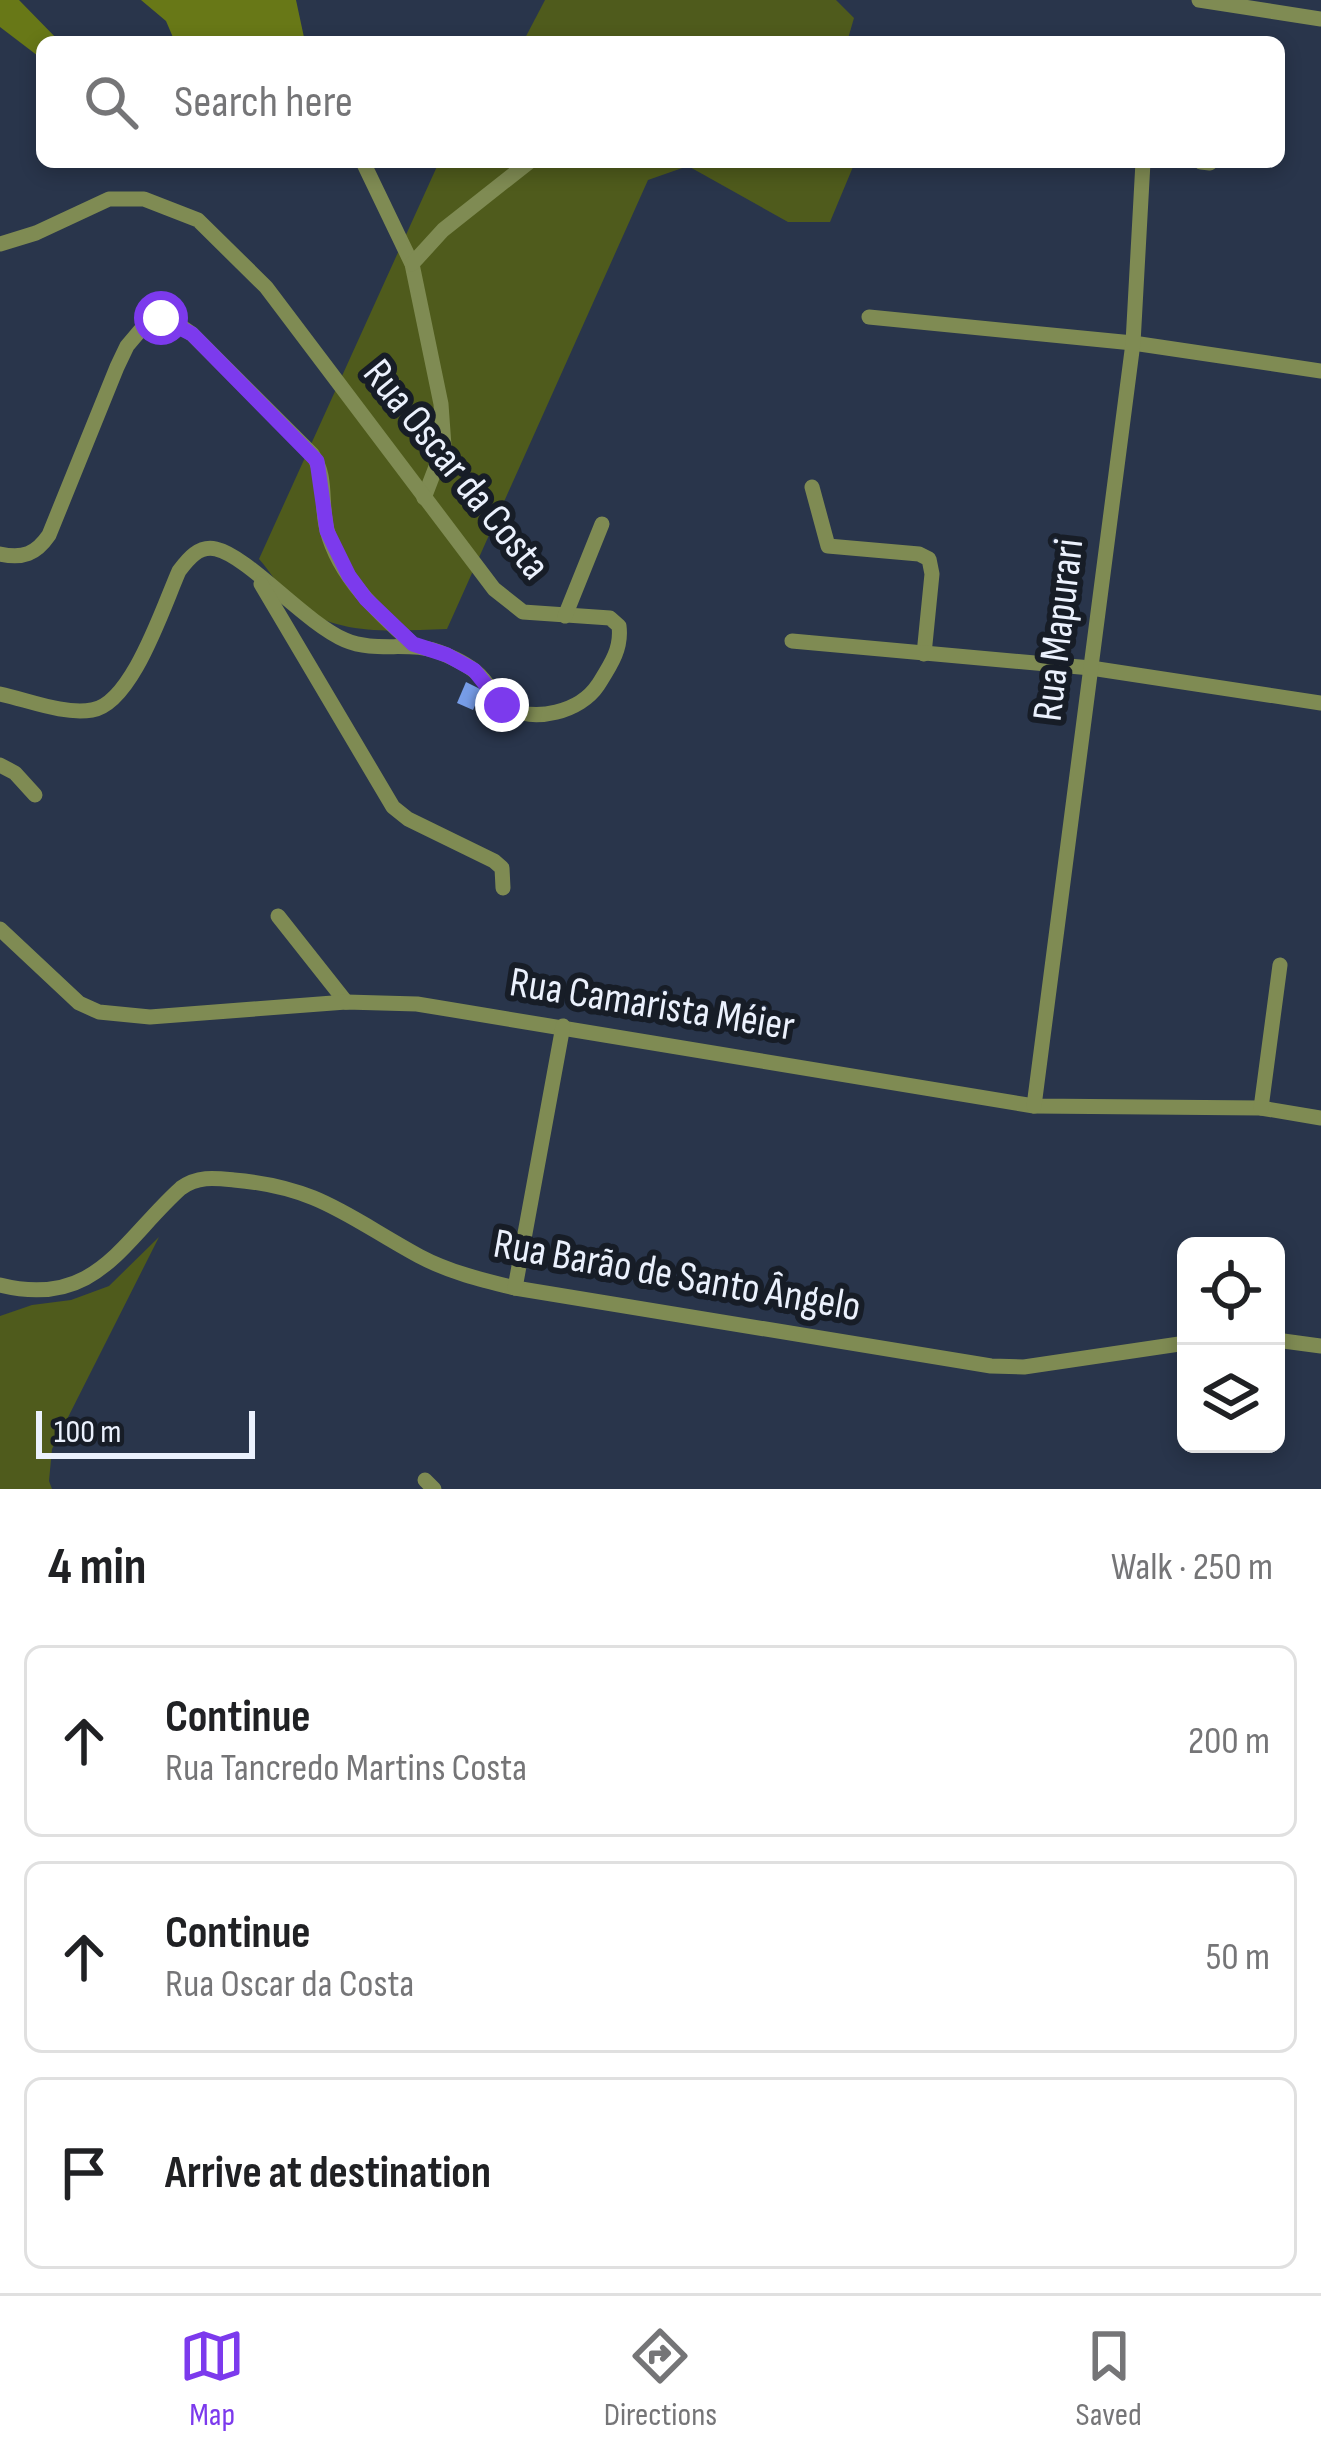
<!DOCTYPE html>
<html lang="en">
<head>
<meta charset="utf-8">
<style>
	:root { --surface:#fff; --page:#f6f6f6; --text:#202124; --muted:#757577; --line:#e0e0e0; --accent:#7c3aed }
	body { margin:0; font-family:"Sofia Sans Condensed",sans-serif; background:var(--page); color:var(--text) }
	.controls { position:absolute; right:36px; bottom:36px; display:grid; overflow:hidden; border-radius:18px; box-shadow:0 6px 18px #0003 }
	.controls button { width:108px; height:108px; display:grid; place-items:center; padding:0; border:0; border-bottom:3px solid var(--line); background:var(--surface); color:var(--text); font:60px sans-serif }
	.scale { position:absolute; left:36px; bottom:30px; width:219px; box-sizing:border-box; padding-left:12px; border:6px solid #ebf1fd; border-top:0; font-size:33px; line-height:42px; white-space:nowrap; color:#ebf1fd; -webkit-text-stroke:9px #171d27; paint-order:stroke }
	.stop { position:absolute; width:36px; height:36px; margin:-27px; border:9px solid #7c3aed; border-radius:50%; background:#fff }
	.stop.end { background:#7c3aed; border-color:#fff; box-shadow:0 3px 12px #0008 }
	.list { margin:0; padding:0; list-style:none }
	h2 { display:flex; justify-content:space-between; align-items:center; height:156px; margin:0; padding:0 48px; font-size:51px }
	h2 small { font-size:39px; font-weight:400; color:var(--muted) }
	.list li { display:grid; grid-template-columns:78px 1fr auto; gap:36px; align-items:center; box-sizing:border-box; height:192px; margin:0 24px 24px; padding:0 24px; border:3px solid var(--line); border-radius:18px }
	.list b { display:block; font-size:45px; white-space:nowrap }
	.list p { margin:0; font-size:39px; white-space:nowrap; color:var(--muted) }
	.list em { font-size:39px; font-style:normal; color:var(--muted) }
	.icon { flex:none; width:66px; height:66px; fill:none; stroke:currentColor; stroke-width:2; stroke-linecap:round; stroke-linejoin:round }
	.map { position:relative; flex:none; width:1321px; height:1489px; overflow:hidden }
	.search { position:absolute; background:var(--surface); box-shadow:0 6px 18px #0003; left:36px; right:36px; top:36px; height:132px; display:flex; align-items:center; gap:30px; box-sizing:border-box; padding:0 42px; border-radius:18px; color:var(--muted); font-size:45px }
	.sheet { height:804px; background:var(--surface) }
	nav { display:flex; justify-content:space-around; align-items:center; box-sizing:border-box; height:168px; border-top:3px solid var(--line); background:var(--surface); font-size:33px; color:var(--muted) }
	nav a { display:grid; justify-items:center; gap:6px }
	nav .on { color:var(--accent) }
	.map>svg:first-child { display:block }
</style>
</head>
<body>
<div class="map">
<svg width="1321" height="1489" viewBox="0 0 1321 1489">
	<rect width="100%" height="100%" fill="#29354b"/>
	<!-- green -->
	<g fill="#4f5b1c">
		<path d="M545 0H836L854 18 847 42H523Z"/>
		<path d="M439 162H855L830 222H788L688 166 648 180 447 629C395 630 341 638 296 604 282 593 271 572 259 559Z"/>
		<path d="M159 1237 52 1449 49 1481 52 1489H0V1316L32 1305 71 1300 109 1286Z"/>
	</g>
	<!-- forest -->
	<g fill="#687817">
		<path d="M0 0H19L60 42H42V59L0 27Z"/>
		<path d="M141 0H296L305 42H175L166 21Z"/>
	</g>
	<!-- building -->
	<path fill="#779de8" d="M466 682 482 690 473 710 457 703Z"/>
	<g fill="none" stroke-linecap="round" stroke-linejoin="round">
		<!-- street -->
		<g stroke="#7f8b53" stroke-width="15">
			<path d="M1199 0 1321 19"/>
			<path d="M363 162 412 264 441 404 444 446 424 498"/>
			<path d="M1201 162 1210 163"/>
			<path d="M0 244 36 233 109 199H144L198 220 266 287 494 589 523 612 610 618 619 626C622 649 610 666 598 685 580 712 535 723 506 707 495 701 491 688 483 679 473 667 458 660 444 654 411 639 378 654 345 640 305 623 248 556 216 549 199 545 188 559 179 571 163 607 132 704 92 710 64 715 28 700 0 694"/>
			<path d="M412 264 443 230 529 162"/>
			<path d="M869 317 1133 343 1321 371"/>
			<path d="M812 487 828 546 919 554 929 559 932 574 924 654"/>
			<path d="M0 554C23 559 36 554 49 535L117 367 127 346 149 320 173 321 192 334 312 454C328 477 320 504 327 530 339 577 378 613 413 644"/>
			<path d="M261 584 393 807 408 819 494 861 502 868 503 888"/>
			<path d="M565 616 602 524"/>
			<path d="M792 641 1091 668 1321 703"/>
			<path d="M0 765 15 773 35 795"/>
			<path d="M278 916 346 1002"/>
			<path d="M0 929 79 1003 99 1012 150 1017 346 1002 417 1004 1034 1106 1261 1108 1321 1118"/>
			<path d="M1034 1106 1133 343 1143 162"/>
			<path d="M1261 1108 1280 965"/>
			<path d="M0 1285C96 1309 122 1241 181 1188 198 1176 214 1178 234 1180 319 1187 349 1218 419 1256 449 1272 482 1280 515 1288L991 1366 1024 1367 1186 1343"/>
			<path d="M515 1288 563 1026"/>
			<path d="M1276 1340 1321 1346"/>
			<path d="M425 1480 434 1489"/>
		</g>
	</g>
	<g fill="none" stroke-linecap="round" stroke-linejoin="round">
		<!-- route -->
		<path stroke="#7c3aed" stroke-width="15" d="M161 318 192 334 317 461 327 531 349 576 366 599 413 644 447 655 474 670 502 705"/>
	</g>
	<g text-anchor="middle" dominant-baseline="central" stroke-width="12" stroke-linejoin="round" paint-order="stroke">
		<!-- street labels -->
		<g font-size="42" fill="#ebf1fd" stroke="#171d27">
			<text transform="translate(456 470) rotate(51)">Rua Oscar da Costa</text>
			<text transform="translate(1059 630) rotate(-83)">Rua Mapurari</text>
			<text transform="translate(652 1005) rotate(9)">Rua Camarista Méier</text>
			<text transform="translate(677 1276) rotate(10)">Rua Barão de Santo Ângelo</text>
		</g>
	</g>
</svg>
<div class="controls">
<button><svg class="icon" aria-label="locate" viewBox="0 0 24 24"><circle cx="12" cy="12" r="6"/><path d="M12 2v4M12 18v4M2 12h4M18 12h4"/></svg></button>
<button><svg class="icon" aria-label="layers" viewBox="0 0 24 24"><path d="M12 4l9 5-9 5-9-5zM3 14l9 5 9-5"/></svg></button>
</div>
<div class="scale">100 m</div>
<div class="stop" style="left:161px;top:318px"></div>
<div class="stop end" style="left:502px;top:705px"></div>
<div class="search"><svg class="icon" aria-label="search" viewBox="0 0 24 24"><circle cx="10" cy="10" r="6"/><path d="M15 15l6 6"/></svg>Search here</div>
</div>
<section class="sheet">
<h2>4 min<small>Walk · 250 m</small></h2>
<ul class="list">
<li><svg class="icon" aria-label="ahead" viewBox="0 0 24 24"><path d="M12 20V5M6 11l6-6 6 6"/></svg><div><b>Continue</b><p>Rua Tancredo Martins Costa</p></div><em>200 m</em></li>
<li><svg class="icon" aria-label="ahead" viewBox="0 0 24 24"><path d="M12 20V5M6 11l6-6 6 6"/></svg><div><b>Continue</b><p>Rua Oscar da Costa</p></div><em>50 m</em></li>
<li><svg class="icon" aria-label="arrive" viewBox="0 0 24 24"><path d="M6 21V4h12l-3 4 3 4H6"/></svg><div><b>Arrive at destination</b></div></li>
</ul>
</section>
<nav>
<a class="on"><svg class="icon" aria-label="map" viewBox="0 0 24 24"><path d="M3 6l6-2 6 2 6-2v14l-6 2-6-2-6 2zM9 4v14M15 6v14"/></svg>Map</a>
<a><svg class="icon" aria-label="directions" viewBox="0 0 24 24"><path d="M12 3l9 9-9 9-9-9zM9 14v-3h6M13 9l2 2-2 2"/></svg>Directions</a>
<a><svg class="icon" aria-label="saved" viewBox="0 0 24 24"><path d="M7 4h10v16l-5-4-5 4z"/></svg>Saved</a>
</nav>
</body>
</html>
